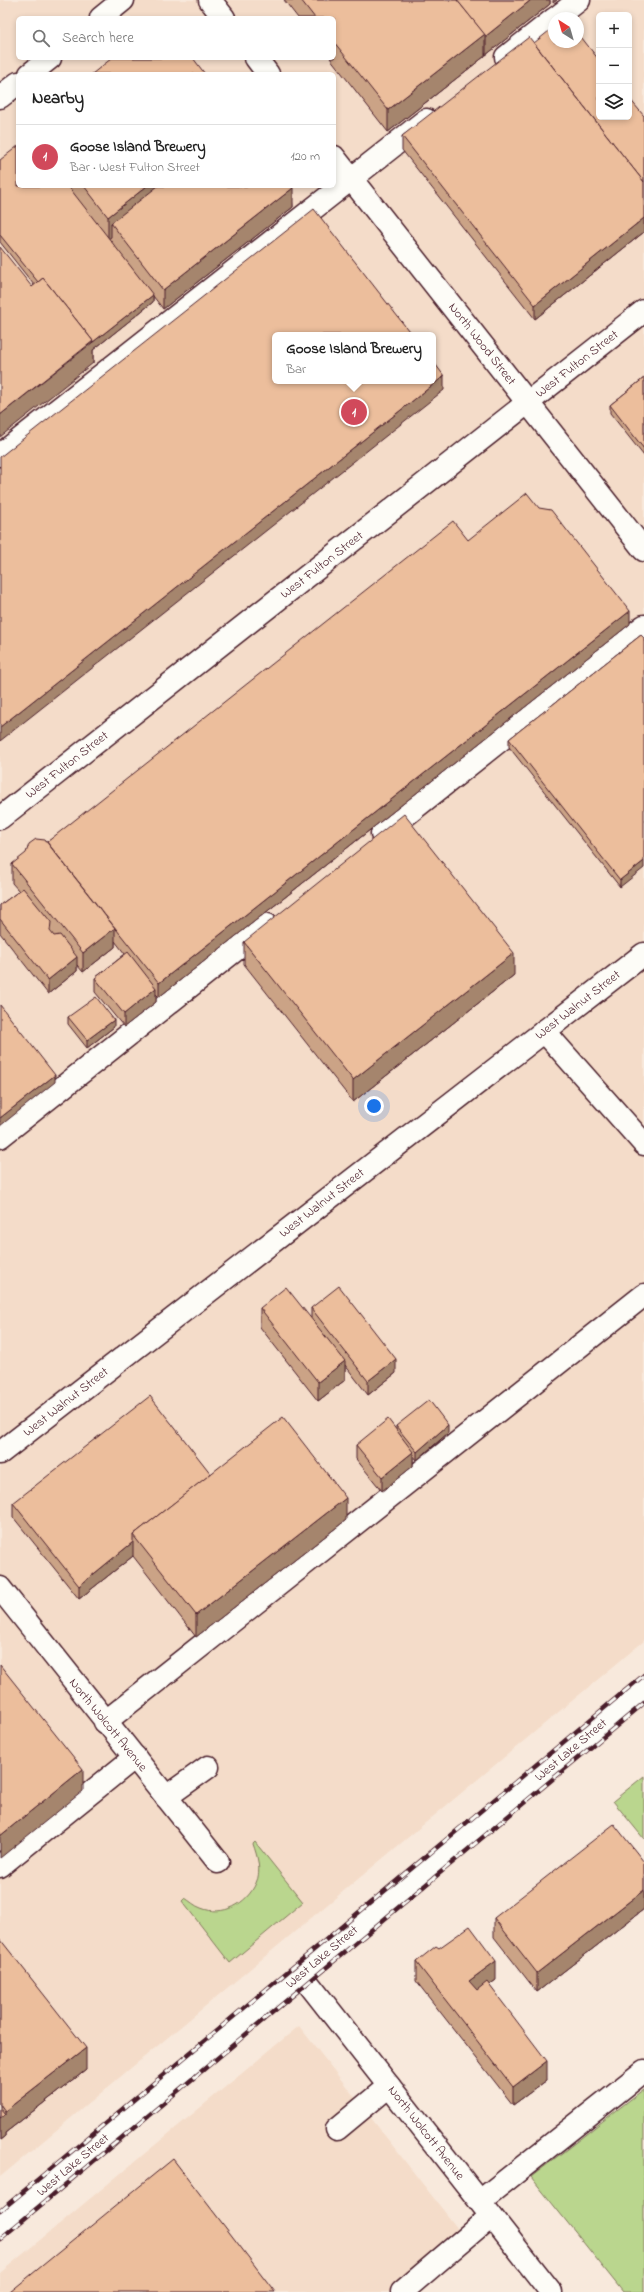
<!DOCTYPE html>
<html lang="en">
<head>
<meta charset="utf-8">
<style>
	:root { --surface:#fff; --page:#f2f2f2; --text:#222; --muted:#767676; --line:#e0e0e0; --accent:#d1495b }
	body { margin:0; font-family:"Indie Flower",sans-serif; background:var(--page); color:var(--text) }
	.controls { position:absolute; right:12px; top:12px; display:grid; overflow:hidden; border-radius:6px; box-shadow:0 2px 6px #0003 }
	.controls button { width:36px; height:36px; display:grid; place-items:center; padding:0; border:0; border-bottom:1px solid var(--line); background:var(--surface); color:var(--text); font:20px sans-serif }
	.compass { position:absolute; left:548px; top:12px; width:36px; height:36px; border-radius:50%; background:var(--surface); box-shadow:0 2px 6px #0003; rotate:323deg }
	.you { position:absolute; left:374px; top:1106px; width:14px; height:14px; margin:-10px; border:3px solid #fff; border-radius:50%; background:#1a73e8; box-shadow:0 0 0 6px #1a73e833 }
	.badge { display:grid; place-items:center; width:26px; height:26px; border-radius:50%; background:var(--accent); color:#fff; font-size:13px; font-weight:700 }
	.pin { position:absolute; translate:-50% -50%; border:2px solid #fff; box-shadow:0 1px 4px #0006 }
	.popup { position:absolute; left:272px; top:332px; width:164px; height:52px; box-sizing:border-box; display:grid; place-content:center; border-radius:6px; background:var(--surface); filter:drop-shadow(0 1px 3px #0005); font-size:13px; white-space:nowrap; color:var(--muted) }
	.popup b { font-size:15px; color:var(--text) }
	.popup::after { content:''; position:absolute; left:50%; top:100%; margin-left:-8px; border:8px solid transparent; border-top-color:var(--surface) }
	.list { margin:0; padding:0; list-style:none }
	h2 { display:flex; justify-content:space-between; align-items:center; height:52px; margin:0; padding:0 16px; font-size:17px }
	h2 small { font-size:13px; font-weight:400; color:var(--muted) }
	.list li { display:grid; grid-template-columns:26px 1fr auto; gap:12px; align-items:center; box-sizing:border-box; height:64px; padding:0 16px; border-top:1px solid var(--line) }
	.list b { display:block; font-size:15px; white-space:nowrap }
	.list p { margin:0; font-size:13px; white-space:nowrap; color:var(--muted) }
	.list em { font-size:13px; font-style:normal; color:var(--muted) }
	.icon { flex:none; width:22px; height:22px; fill:none; stroke:currentColor; stroke-width:2; stroke-linecap:round; stroke-linejoin:round }
	.map { position:relative; flex:none; width:644px; height:2292px; overflow:hidden }
	.search { position:absolute; background:var(--surface); box-shadow:0 2px 6px #0003; left:16px; top:16px; width:320px; height:44px; display:flex; align-items:center; gap:10px; box-sizing:border-box; padding:0 14px; border-radius:6px; color:var(--muted); font-size:15px }
	.panel { position:absolute; background:var(--surface); box-shadow:0 2px 6px #0003; left:16px; top:72px; width:320px; height:116px; border-radius:6px }
	.map>svg:first-child { display:block }
</style>
</head>
<body>
<div class="map">
<svg width="644" height="2292" viewBox="0 0 644 2292">
	<rect width="100%" height="100%" fill="#f8e9dc"/>
	<filter id="ink" filterUnits="userSpaceOnUse"><feTurbulence type="fractalNoise" baseFrequency=".025" numOctaves="2"/><feDisplacementMap in="SourceGraphic" scale="8" xChannelSelector="R" yChannelSelector="G"/><feConvolveMatrix kernelMatrix="1 2 1 2 8 2 1 2 1" color-interpolation-filters="sRGB"/></filter>
	<g filter="url(#ink)">
		<!-- built -->
		<g fill="#f4dcc9" fill-rule="evenodd">
			<path d="M0 0H644V1641L0 2177ZM599 15H629V117H599ZM18 18H334V58H18ZM554 18H578V42H554ZM18 74H334V186H18ZM275 335H433V381H275Z"/>
			<path d="M299 2026 465 2238 402 2292H0V2273Z"/>
		</g>
		<!-- green -->
		<g fill="#bad68e" stroke="#827a5c">
			<path d="M644 1776V1839L613 1801Z"/>
			<path d="M255 1842 303 1902 230 1963 182 1901 185 1898C190 1901 195 1906 201 1908 223 1917 247 1904 256 1883 262 1871 257 1855 253 1844Z"/>
			<path d="M644 2089V2292H623L531 2177Z"/>
		</g>
		<g fill="none" stroke-linecap="round" stroke-linejoin="round">
			<!-- minor casing -->
			<g stroke="#4a1f2b" stroke-width="25">
				<g id="minor">
					<path d="M210 0 224 18"/>
					<path d="M101 18 123 0"/>
					<path d="M556 18 579 0"/>
					<path d="M506 57 554 19"/>
					<path d="M256 58 268 74"/>
					<path d="M30 74 50 58"/>
					<path d="M0 97 18 83"/>
					<path d="M334 157 644 550"/>
					<path d="M0 455 426 120"/>
					<path d="M0 818 644 311"/>
					<path d="M382 834 644 626"/>
					<path d="M544 1031 644 1144"/>
					<path d="M0 1137 267 925"/>
					<path d="M0 1453 644 954"/>
					<path d="M0 1588 218 1862"/>
					<path d="M105 1722 644 1295"/>
					<path d="M166 1797 208 1767"/>
					<path d="M0 1866 135 1757"/>
					<path d="M301 1974 551 2292"/>
					<path d="M337 2129 389 2086"/>
					<path d="M480 2201 644 2071"/>
					<path d="M402 2292 491 2216"/>
				</g>
			</g>
			<!-- major casing -->
			<g stroke="#4a1f2b" stroke-width="25">
				<path id="major" d="M0 2225 644 1689"/>
			</g>
			<!-- minor -->
			<use href="#minor" stroke="#fdfcf7" stroke-width="22"/>
			<!-- major -->
			<use href="#major" stroke="#fdfcf7" stroke-width="22"/>
			<!-- rail casing -->
			<g stroke="#4a1f2b" stroke-width="4.5">
				<g id="rail">
					<path d="M0 2211 644 1675"/>
					<path d="M0 2239 644 1703"/>
				</g>
			</g>
			<!-- rail -->
			<use href="#rail" stroke="#fdfcf7" stroke-width="3" stroke-dasharray="9" stroke-linecap="butt"/>
		</g>
		<!-- wall -->
		<g fill="#cba386" stroke="#4a1f2b">
			<path d="M284 0H550V4L486 55 485 53V56L388 132 330 58H334V18H298Z"/>
			<path d="M534 43 644 116V232L535 319 402 150V136Z"/>
			<path d="M0 160 18 186H291L293 207 163 309 153 296V302L93 350V363L32 287 34 285 0 242Z"/>
			<path d="M644 378V456L610 413V405Z"/>
			<path d="M468 540 630 624 159 997 156 994V1002L124 1027 95 992V978L125 954 115 941V947L83 972 77 965V971L48 994 0 933V905L19 891 12 883V864L47 843V842Z"/>
			<path d="M641 635 620 887 509 747V739Z"/>
			<path d="M244 942 514 975 353 1102 244 964Z"/>
			<path d="M68 1017 114 1027 87 1048 68 1024Z"/>
			<path d="M260 1308 311 1318V1308L396 1373 368 1395 345 1365V1380L318 1401 260 1327Z"/>
			<path d="M396 1426 448 1433 417 1460 413 1455V1466L382 1491 356 1459V1445L396 1430Z"/>
			<path d="M211 1474 346 1520 196 1637 133 1556 79 1599 13 1517V1503Z"/>
			<path d="M644 1862V1909L537 1992 494 1937V1918Z"/>
			<path d="M0 1939 86 2070 5 2133V2136L0 2140Z"/>
			<path d="M439 1948 496 1980 489 1985 547 2080 513 2105 416 1981V1962Z"/>
		</g>
		<!-- shaded-wall -->
		<g fill="#a5856d" stroke="#4a1f2b">
			<path d="M531 0H550V4L486 55V36Z"/>
			<path d="M553 0H557L553 3Z"/>
			<path d="M485 34V56L388 132V110Z"/>
			<path d="M147 186H175L111 223V237L108 239V217Z"/>
			<path d="M293 188V207L163 309V290Z"/>
			<path d="M644 218V232L535 319V305Z"/>
			<path d="M153 295V302L93 350V363L0 437V415Z"/>
			<path d="M444 376V390L0 741V727Z"/>
			<path d="M630 611V624L159 997V983Z"/>
			<path d="M644 861V868L620 887V880Z"/>
			<path d="M115 928V947L83 972V953Z"/>
			<path d="M514 953V975L353 1102V1080Z"/>
			<path d="M77 957V971L48 994V980Z"/>
			<path d="M156 988V1002L124 1027V1014Z"/>
			<path d="M114 1020V1027L87 1048V1040Z"/>
			<path d="M55 1075V1082L0 1126V1118Z"/>
			<path d="M396 1359V1373L368 1395V1381Z"/>
			<path d="M345 1361V1380L318 1401V1382Z"/>
			<path d="M448 1425V1433L417 1460V1452Z"/>
			<path d="M413 1452V1466L382 1491V1477Z"/>
			<path d="M346 1498V1520L196 1637V1615Z"/>
			<path d="M133 1542V1556L79 1599V1586Z"/>
			<path d="M83 1769V1791L0 1858V1836Z"/>
			<path d="M644 1890V1909L537 1992V1973Z"/>
			<path d="M496 1961V1980L469 1999V1981Z"/>
			<path d="M86 2048V2070L5 2133V2136L0 2140V2118L5 2114V2111Z"/>
			<path d="M547 2061V2080L513 2105V2087Z"/>
		</g>
		<!-- building -->
		<g fill="#ecbe9c" stroke="#4a1f2b">
			<path d="M301 0H457L485 34 388 110 334 42V18H315Z"/>
			<path d="M457 0H531L486 36Z"/>
			<path d="M554 27V42H578V33L599 60V117H629V98L644 116V182L534 43Z"/>
			<path d="M529 37 644 182V218L535 305 402 136Z"/>
			<path d="M112 58H193L205 74H92Z"/>
			<path d="M18 146V186H68L153 295 93 342V341L43 278 38 282 0 235V160Z"/>
			<path d="M84 186H147L108 217Z"/>
			<path d="M158 186H291L293 188 163 290 111 223Z"/>
			<path d="M314 209 412 335H275V381H433V361L444 376 0 727V457Z"/>
			<path d="M0 247 32 287 43 278 93 341 0 415Z"/>
			<path d="M644 378V449L610 405Z"/>
			<path d="M527 493 539 508 551 510 630 611 159 983 47 842 453 521 468 540Z"/>
			<path d="M641 635 644 638V861L620 880 509 739Z"/>
			<path d="M404 814 514 953 353 1080 244 942Z"/>
			<path d="M36 839 45 840 115 928 83 953 12 864 26 853 29 844Z"/>
			<path d="M23 888 51 922 50 931 54 936 60 935 77 957 48 980 0 919V905Z"/>
			<path d="M128 952 156 988 124 1014 95 978Z"/>
			<path d="M96 997 114 1020 87 1040 68 1017Z"/>
			<path d="M0 1005 55 1075 0 1118Z"/>
			<path d="M339 1286 396 1359 368 1381 311 1308Z"/>
			<path d="M286 1287 345 1361 318 1382 260 1308Z"/>
			<path d="M150 1396 211 1474 133 1535V1542L79 1586 13 1503Z"/>
			<path d="M429 1400 448 1425 417 1452 396 1426Z"/>
			<path d="M283 1417 346 1498 196 1615 133 1535Z"/>
			<path d="M388 1419 413 1452 382 1477 356 1445Z"/>
			<path d="M0 1665 83 1769 0 1836Z"/>
			<path d="M614 1824 644 1862V1890L537 1973 494 1918Z"/>
			<path d="M470 1926 496 1961 469 1981 477 1990 487 1982 547 2061 513 2087 416 1962 436 1946 439 1948Z"/>
			<path d="M0 1939 86 2048 5 2111 0 2104Z"/>
			<path d="M0 2108 5 2114 0 2118Z"/>
			<path d="M173 2159 275 2292H10Z"/>
		</g>
	</g>
	<g text-anchor="middle" dominant-baseline="central" stroke-width="3" stroke-linejoin="round" paint-order="stroke">
		<!-- street labels -->
		<g font-size="13" fill="#4a1f2b" stroke="#fdfcf7">
			<text transform="translate(482 344) rotate(52)">North Wood Street</text>
			<text transform="translate(577 364) rotate(-38)">West Fulton Street</text>
			<text transform="translate(322 565) rotate(-38)">West Fulton Street</text>
			<text transform="translate(67 765) rotate(-38)">West Fulton Street</text>
			<text transform="translate(578 1005) rotate(-38)">West Walnut Street</text>
			<text transform="translate(322 1203) rotate(-38)">West Walnut Street</text>
			<text transform="translate(66 1402) rotate(-38)">West Walnut Street</text>
			<text transform="translate(108 1725) rotate(51)">North Wolcott Avenue</text>
			<text transform="translate(571 1750) rotate(-40)">West Lake Street</text>
			<text transform="translate(322 1957) rotate(-40)">West Lake Street</text>
			<text transform="translate(426 2133) rotate(52)">North Wolcott Avenue</text>
			<text transform="translate(73 2165) rotate(-40)">West Lake Street</text>
		</g>
	</g>
</svg>
<div class="controls">
<button>+</button>
<button>−</button>
<button><svg class="icon" aria-label="layers" viewBox="0 0 24 24"><path d="M12 4l9 5-9 5-9-5zM3 14l9 5 9-5"/></svg></button>
</div>
<svg class="compass" viewBox="-18 -18 36 36"><path d="M0-13l5 13h-10z" fill="#e53935"/><path d="M0 13l5-13h-10z" fill="#767676"/></svg>
<div class="you"></div>
<div class="pin badge" style="left:354px;top:412px">1</div>
<div class="popup"><b>Goose Island Brewery</b>Bar</div>
<div class="search"><svg class="icon" aria-label="search" viewBox="0 0 24 24"><circle cx="10" cy="10" r="6"/><path d="M15 15l6 6"/></svg>Search here</div>
<section class="panel">
<h2>Nearby<small></small></h2>
<ul class="list">
<li><span class="badge">1</span><div><b>Goose Island Brewery</b><p>Bar · West Fulton Street</p></div><em>120 m</em></li>
</ul>
</section>
</div>
</body>
</html>
